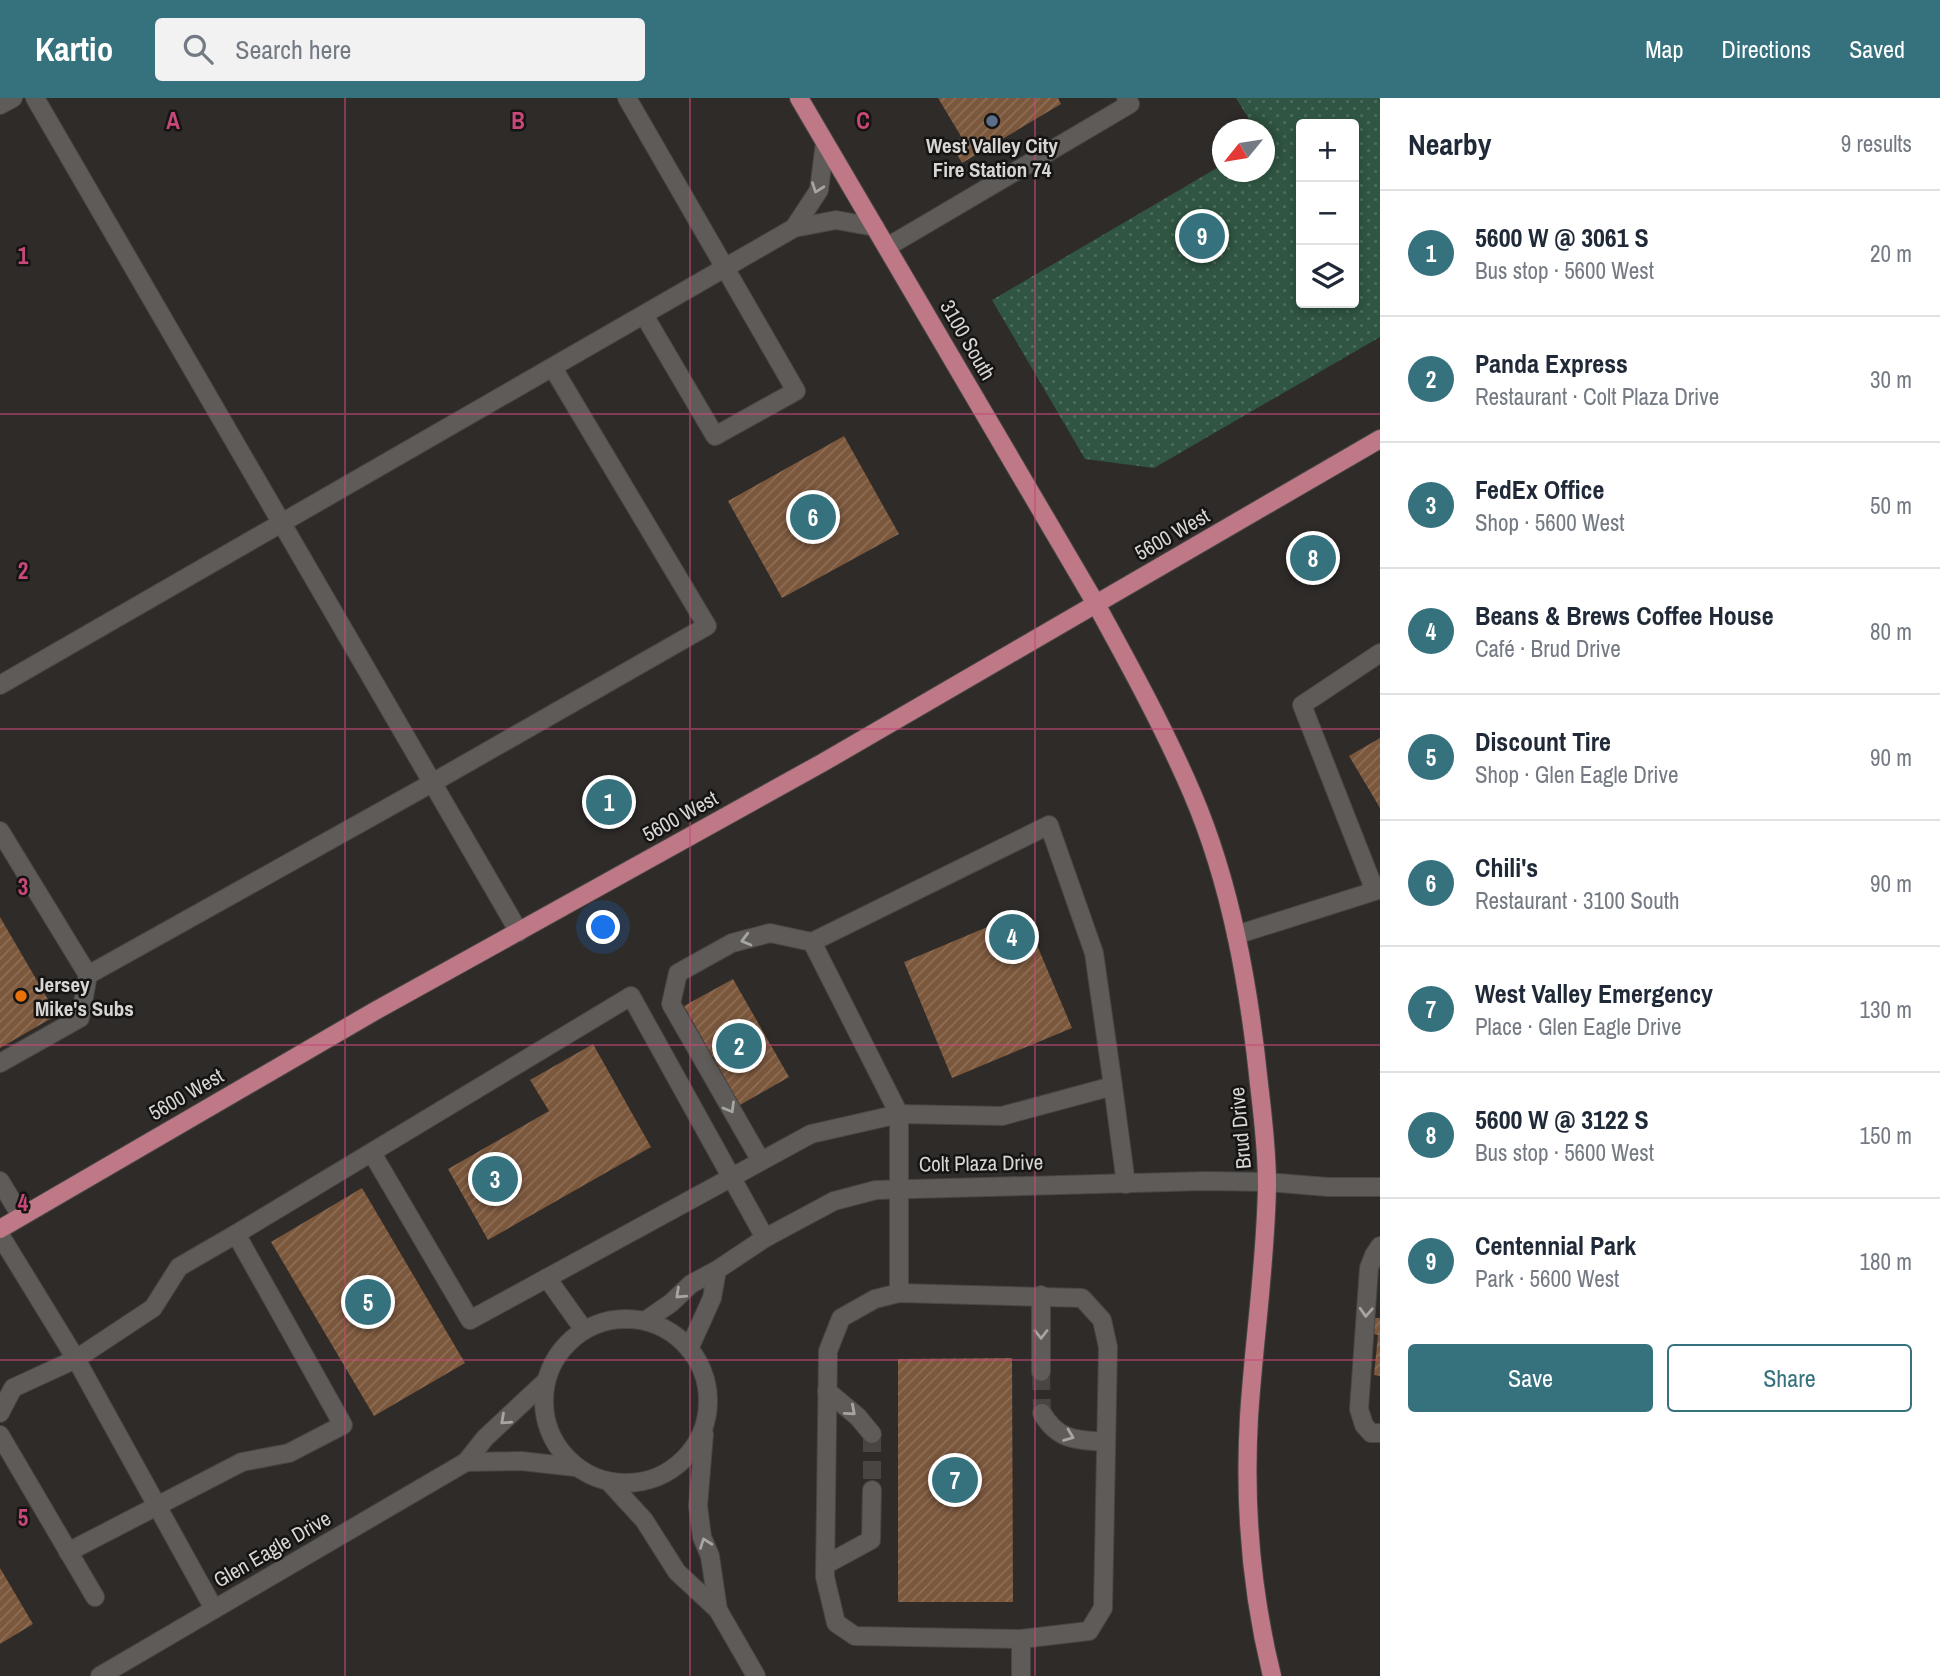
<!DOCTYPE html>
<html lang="en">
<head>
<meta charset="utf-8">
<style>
	:root { --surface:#fff; --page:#f2f2f3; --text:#1f2937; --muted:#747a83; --line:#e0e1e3; --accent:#36727e }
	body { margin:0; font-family:"Archivo Narrow",sans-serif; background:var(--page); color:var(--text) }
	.controls { position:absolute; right:21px; top:21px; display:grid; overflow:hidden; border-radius:7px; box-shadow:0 4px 10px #0003 }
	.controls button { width:63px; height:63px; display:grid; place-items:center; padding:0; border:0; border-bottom:2px solid var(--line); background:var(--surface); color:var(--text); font:35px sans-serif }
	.compass { position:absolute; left:1212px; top:21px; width:63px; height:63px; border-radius:50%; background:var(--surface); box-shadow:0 4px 10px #0003; rotate:240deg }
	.you { position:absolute; left:604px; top:830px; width:24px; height:24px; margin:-18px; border:5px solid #fff; border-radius:50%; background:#1a73e8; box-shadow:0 0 0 10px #1a73e833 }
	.badge { display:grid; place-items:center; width:46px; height:46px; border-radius:50%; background:var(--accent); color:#fff; font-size:23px; font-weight:700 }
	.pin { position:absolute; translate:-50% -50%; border:4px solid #fff; box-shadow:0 2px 7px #0006 }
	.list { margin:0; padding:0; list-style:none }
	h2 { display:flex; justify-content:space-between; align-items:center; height:91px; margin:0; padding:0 28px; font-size:30px }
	h2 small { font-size:23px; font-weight:400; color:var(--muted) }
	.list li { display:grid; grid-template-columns:46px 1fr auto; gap:21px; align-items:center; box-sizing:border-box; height:126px; padding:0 28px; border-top:2px solid var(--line) }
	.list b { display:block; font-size:26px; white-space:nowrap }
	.list p { margin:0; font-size:23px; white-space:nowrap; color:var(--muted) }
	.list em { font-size:23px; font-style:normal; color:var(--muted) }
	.actions { display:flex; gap:14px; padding:21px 28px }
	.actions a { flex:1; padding:16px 0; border:2px solid var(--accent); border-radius:7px; text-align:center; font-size:24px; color:var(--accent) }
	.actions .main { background:var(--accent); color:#fff }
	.icon { flex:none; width:38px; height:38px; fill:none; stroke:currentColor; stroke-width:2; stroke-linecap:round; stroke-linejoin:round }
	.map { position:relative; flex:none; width:1380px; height:1578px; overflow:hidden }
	header { display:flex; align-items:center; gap:42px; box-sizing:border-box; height:98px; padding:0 35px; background:var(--accent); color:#fff }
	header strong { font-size:33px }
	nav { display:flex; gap:38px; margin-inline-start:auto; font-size:24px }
	.search { width:490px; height:63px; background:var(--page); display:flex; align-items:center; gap:18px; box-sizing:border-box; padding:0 24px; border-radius:7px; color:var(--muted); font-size:26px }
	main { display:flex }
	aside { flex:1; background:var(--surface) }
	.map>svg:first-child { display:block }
</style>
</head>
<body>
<header>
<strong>Kartio</strong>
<div class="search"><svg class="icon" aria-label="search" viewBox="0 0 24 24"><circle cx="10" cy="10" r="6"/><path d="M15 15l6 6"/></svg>Search here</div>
<nav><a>Map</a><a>Directions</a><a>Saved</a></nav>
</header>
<main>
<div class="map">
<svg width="1380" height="1578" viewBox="0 0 1380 1578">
	<defs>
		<pattern id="park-dots" width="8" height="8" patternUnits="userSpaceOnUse" patternTransform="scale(1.75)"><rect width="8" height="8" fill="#305542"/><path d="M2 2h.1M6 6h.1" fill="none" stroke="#4d6d5c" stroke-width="1.8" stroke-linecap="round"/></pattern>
		<pattern id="building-hatch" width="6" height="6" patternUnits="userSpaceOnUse" patternTransform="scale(1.75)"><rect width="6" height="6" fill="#7b573c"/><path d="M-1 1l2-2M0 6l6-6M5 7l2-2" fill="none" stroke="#8d6e57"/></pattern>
	</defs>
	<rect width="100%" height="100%" fill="#2e2b29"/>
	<!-- park -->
	<path fill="url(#park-dots)" fill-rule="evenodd" d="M1236 0H1380V239L1154 370 1085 361 992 202 1222 67 1223 74H1265V32L1255 31ZM1301 26H1354V205H1301Z"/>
	<!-- building -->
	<g fill="url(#building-hatch)">
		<path d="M938 0H1058L1061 6 962 65 951 46 962 40Z"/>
		<path d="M844 338 899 436 782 500 728 403Z"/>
		<path d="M1380 640V710L1349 658Z"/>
		<path d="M1023 814 1072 930 952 980 904 864Z"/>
		<path d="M0 819 57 917 0 950Z"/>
		<path d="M733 881 789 979 740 1007 684 908Z"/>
		<path d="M593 946 651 1049 488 1142 448 1071 549 1013 530 982Z"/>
		<path d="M362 1090 465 1265 374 1318 271 1144Z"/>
		<path d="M1372 1220H1380V1278L1374 1277 1378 1237 1370 1235Z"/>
		<path d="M1012 1260 1013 1504H898V1261Z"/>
		<path d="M0 1470 33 1526 0 1546Z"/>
	</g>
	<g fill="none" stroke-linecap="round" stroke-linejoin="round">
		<!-- minor-tunnel -->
		<g stroke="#484543" stroke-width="18" stroke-dasharray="18 9" stroke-linecap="butt">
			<path d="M1041 1274 1042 1315"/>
			<path d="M872 1336V1392"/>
		</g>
		<!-- minor casing -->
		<g stroke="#484644" stroke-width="20">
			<g id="minor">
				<path d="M35 0 519 834"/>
				<path d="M627 0 796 293 715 338 644 217"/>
				<path d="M0 7 13 0"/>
				<path d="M794 130 819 92 825 45"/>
				<path d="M887 149 1130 6 1126 0"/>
				<path d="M0 587 794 130 836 122 875 129"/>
				<path d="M0 733 88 877 432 685 707 528 553 270"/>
				<path d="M1236 837 1375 793 1302 607 1380 555"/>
				<path d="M0 965 80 920 88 877"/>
				<path d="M372 1055 470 1222 547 1180 584 1232"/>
				<path d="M761 1063 671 906 678 875 732 845 770 835 812 844"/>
				<path d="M0 1083 21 1118"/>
				<path d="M236 1136 631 898 765 1140"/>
				<path d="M0 1137 76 1261 214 1511"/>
				<path d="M1380 1148 1374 1157 1369 1170 1359 1311 1364 1327 1371 1335H1380"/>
				<path d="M547 1180 811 1036 899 1016 1002 1018 1113 988 1126 1086"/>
				<path d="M899 1195 1082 1200 1102 1222 1108 1249 1103 1510 1089 1533 1021 1541 855 1538 836 1525 825 1479 828 1253 841 1220 875 1201Z"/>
				<path d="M899 1195V1016L812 844 1049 727 1094 855 1113 988"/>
				<path d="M1041 1197V1274"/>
				<circle cx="626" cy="1303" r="82"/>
				<path d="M645 1223 671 1205 691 1186 717 1172 765 1140 834 1103 876 1092 1206 1083 1267 1084 1328 1089H1380"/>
				<path d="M689 1251 712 1200 717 1172"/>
				<path d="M827 1293 858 1319 872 1336"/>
				<path d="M0 1315 13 1290 76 1261 153 1210 179 1169 236 1136 343 1327 289 1355 242 1364 68 1454"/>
				<path d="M1042 1315C1058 1343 1077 1342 1106 1344"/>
				<path d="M704 1336 698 1408 702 1439 710 1458 718 1512"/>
				<path d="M0 1337 95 1499"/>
				<path d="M466 1364 521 1363 575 1369"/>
				<path d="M610 1385 644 1422 677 1474 718 1512 756 1578"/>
				<path d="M825 1467 871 1442 872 1392"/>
				<path d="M100 1578 466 1364 485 1340 546 1283"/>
				<path d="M1021 1578V1541"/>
			</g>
		</g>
		<!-- major casing -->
		<g stroke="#484644" stroke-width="20">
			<g id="major">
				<path d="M799 0 1096 506C1130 568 1164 630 1192 695 1231 786 1249 888 1259 986 1263 1019 1267 1053 1267 1086 1266 1164 1254 1241 1249 1319 1244 1406 1251 1493 1272 1578"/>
				<path d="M0 1131 375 913 822 665 1380 341"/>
			</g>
		</g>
		<!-- minor -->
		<use href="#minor" stroke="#5e5b58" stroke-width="18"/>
		<!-- major -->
		<use href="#major" stroke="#bf7886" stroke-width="18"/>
	</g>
	<!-- one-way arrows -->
	<defs><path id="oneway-chevron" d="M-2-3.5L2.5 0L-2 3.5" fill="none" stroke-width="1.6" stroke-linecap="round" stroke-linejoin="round" transform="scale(1.75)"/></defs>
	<g stroke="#a7a5a2">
		<use href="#oneway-chevron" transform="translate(817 90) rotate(110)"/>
		<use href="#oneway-chevron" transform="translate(746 842) rotate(165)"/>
		<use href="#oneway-chevron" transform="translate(730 1010) rotate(60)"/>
		<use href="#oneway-chevron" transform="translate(680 1196) rotate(137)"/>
		<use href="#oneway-chevron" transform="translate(1366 1214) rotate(93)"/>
		<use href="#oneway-chevron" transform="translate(1041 1236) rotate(90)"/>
		<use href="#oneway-chevron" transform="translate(851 1313) rotate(41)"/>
		<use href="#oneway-chevron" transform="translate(505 1322) rotate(138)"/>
		<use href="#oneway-chevron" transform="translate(1069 1338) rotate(21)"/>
		<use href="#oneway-chevron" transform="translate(705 1445) rotate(-110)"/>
	</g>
	<!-- grid -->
	<path fill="none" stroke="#c84879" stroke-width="2" stroke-opacity="0.55" d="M345 0V1578M690 0V1578M1035 0V1578M0 316H1380M0 631H1380M0 947H1380M0 1262H1380"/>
	<!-- markers -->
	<circle fill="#5c6f8a" stroke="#151413" stroke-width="2.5" cx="992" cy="23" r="7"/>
	<circle fill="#e8710a" stroke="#151413" stroke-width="2.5" cx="21" cy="898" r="7"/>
	<g text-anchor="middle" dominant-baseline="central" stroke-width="5" stroke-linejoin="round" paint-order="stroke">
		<!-- poi labels -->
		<g font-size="21" font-weight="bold" fill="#d8d6d4" stroke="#151413">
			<text x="992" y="47">West Valley City<tspan x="992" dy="24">Fire Station 74</tspan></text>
			<text x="35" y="886" text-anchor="start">Jersey<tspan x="35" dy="24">Mike's Subs</tspan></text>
		</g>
		<!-- street labels -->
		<g font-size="21" fill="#d8d6d4" stroke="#151413">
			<text transform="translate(968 242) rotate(60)">3100 South</text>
			<text transform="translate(1172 436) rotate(-30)">5600 West</text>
			<text transform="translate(680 718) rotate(-29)">5600 West</text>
			<text transform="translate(186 996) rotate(-30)">5600 West</text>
			<text transform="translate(1240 1030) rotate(-95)">Brud Drive</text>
			<text transform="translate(981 1065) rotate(-1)">Colt Plaza Drive</text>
			<text transform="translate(272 1451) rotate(-30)">Glen Eagle Drive</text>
		</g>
	</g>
	<g font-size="23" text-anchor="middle" font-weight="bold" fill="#c84879" stroke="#151413" stroke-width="5" stroke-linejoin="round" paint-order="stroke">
		<text x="173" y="31">A</text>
		<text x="518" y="31">B</text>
		<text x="863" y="31">C</text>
		<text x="23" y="166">1</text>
		<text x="23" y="481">2</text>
		<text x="23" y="797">3</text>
		<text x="23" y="1113">4</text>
		<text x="23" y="1428">5</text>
	</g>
</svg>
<div class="controls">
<button>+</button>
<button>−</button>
<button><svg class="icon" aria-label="layers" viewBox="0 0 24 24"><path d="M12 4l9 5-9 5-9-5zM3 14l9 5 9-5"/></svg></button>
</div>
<svg class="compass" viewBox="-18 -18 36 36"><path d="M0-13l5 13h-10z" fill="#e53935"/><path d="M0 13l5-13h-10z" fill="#747a83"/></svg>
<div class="you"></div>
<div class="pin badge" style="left:609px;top:704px">1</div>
<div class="pin badge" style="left:739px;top:948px">2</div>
<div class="pin badge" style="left:495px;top:1081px">3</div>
<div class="pin badge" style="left:1012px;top:839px">4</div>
<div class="pin badge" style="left:368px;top:1204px">5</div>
<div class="pin badge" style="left:813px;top:419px">6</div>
<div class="pin badge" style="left:955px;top:1382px">7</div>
<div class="pin badge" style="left:1313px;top:460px">8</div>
<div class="pin badge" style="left:1202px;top:138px">9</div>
</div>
<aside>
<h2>Nearby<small>9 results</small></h2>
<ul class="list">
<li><span class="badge">1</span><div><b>5600 W @ 3061 S</b><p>Bus stop · 5600 West</p></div><em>20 m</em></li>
<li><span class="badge">2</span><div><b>Panda Express</b><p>Restaurant · Colt Plaza Drive</p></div><em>30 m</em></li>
<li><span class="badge">3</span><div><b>FedEx Office</b><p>Shop · 5600 West</p></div><em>50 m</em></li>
<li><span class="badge">4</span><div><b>Beans &amp; Brews Coffee House</b><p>Café · Brud Drive</p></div><em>80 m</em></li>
<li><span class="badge">5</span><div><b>Discount Tire</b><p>Shop · Glen Eagle Drive</p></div><em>90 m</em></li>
<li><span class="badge">6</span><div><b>Chili's</b><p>Restaurant · 3100 South</p></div><em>90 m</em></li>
<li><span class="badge">7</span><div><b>West Valley Emergency</b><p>Place · Glen Eagle Drive</p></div><em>130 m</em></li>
<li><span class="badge">8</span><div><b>5600 W @ 3122 S</b><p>Bus stop · 5600 West</p></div><em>150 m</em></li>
<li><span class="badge">9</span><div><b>Centennial Park</b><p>Park · 5600 West</p></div><em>180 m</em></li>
</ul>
<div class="actions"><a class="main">Save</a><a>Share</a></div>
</aside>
</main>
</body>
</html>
